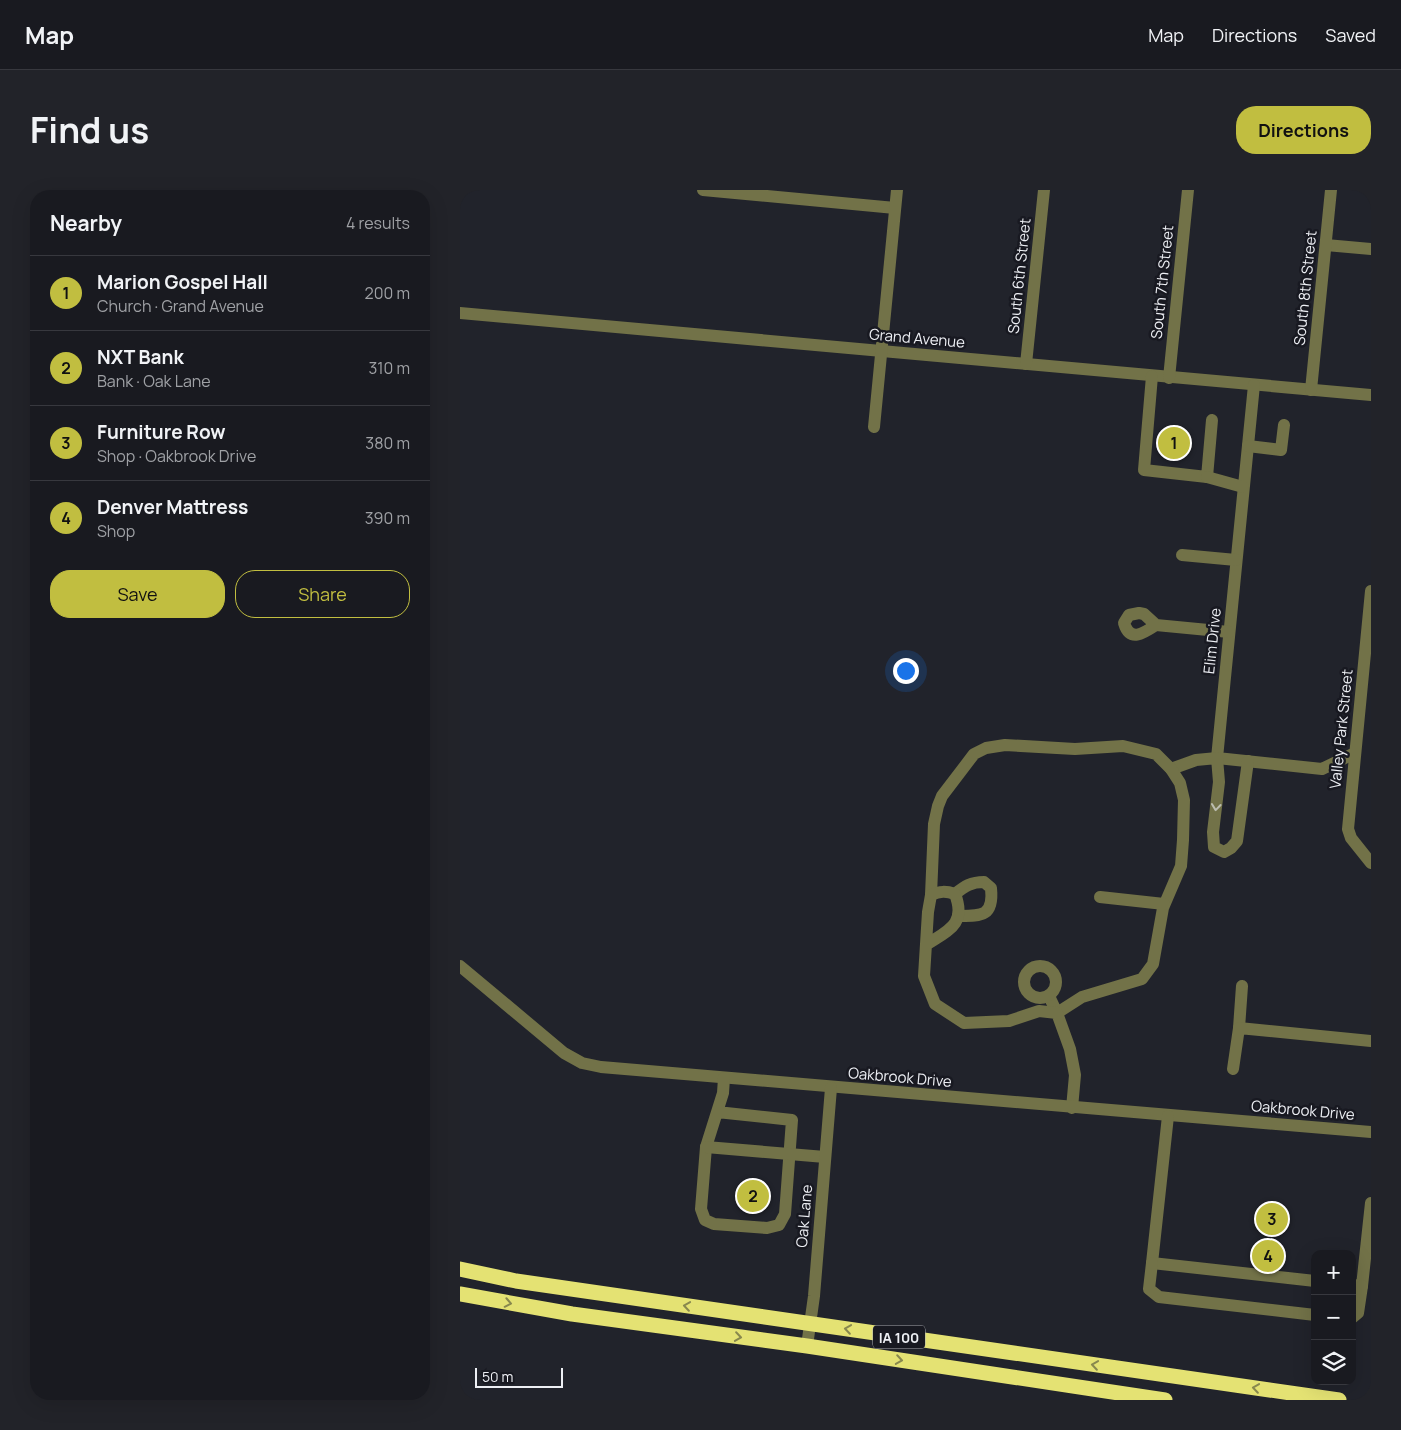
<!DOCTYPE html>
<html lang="en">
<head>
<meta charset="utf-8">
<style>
	:root { --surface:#191a20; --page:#222329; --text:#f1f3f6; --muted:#9fa1a5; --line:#37383e; --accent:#c1be40 }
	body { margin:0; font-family:Manrope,sans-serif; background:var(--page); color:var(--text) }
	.controls { position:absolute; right:15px; bottom:15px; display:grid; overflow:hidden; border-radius:10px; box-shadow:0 5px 20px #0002 }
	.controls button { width:45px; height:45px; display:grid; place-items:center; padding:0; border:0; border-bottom:1px solid var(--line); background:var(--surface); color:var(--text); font:25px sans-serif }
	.scale { position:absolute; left:15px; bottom:12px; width:88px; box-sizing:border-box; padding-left:5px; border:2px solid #edeff4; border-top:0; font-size:14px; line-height:18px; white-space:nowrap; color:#edeff4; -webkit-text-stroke:4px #181921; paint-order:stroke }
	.you { position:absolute; left:445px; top:480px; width:18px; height:18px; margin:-12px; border:4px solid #fff; border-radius:50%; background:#1a73e8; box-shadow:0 0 0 8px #1a73e833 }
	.badge { display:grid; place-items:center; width:32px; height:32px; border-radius:50%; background:var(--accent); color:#111; font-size:16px; font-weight:700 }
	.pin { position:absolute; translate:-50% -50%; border:2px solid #fff; box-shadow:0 1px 5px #0006 }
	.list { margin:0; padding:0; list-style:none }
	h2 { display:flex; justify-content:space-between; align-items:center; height:65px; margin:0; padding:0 20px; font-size:21px }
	h2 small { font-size:16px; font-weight:400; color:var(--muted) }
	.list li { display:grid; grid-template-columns:32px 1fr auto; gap:15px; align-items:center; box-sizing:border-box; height:75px; padding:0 20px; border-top:1px solid var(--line) }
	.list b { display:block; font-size:19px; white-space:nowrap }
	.list p { margin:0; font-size:16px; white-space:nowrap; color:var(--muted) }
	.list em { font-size:16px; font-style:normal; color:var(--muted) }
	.actions { display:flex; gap:10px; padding:15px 20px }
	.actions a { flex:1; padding:11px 0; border:1px solid var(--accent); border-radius:20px; text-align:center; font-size:18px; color:var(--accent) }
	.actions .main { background:var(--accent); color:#111 }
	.icon { flex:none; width:28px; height:28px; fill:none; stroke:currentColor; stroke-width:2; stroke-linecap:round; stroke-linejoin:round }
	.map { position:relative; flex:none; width:911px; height:1210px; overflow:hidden; border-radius:20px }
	header { display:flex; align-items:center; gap:30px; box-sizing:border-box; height:70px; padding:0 25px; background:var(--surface); border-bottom:1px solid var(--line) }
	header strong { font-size:24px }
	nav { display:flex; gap:28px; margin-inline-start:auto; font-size:18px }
	.intro { display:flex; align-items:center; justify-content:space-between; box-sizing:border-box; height:120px; padding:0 30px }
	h1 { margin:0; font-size:35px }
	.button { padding:12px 22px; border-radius:20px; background:var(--accent); color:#111; font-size:18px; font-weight:700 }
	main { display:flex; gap:30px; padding:0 30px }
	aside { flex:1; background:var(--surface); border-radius:20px; box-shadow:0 5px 20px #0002 }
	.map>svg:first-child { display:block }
</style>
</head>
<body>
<header>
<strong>Map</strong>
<nav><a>Map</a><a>Directions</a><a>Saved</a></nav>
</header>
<div class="intro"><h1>Find us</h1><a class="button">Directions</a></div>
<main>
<aside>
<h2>Nearby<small>4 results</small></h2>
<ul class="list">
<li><span class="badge">1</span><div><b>Marion Gospel Hall</b><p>Church · Grand Avenue</p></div><em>200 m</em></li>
<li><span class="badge">2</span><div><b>NXT Bank</b><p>Bank · Oak Lane</p></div><em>310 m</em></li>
<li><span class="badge">3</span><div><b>Furniture Row</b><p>Shop · Oakbrook Drive</p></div><em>380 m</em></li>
<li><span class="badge">4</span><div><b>Denver Mattress</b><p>Shop</p></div><em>390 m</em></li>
</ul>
<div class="actions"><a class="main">Save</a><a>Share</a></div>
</aside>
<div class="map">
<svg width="911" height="1210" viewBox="0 0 911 1210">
	<rect width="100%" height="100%" fill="#21232b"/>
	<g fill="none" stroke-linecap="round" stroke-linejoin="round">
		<!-- minor -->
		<g stroke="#727248" stroke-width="12">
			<path d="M243 0 435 18"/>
			<path d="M866 55 911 59"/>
			<path d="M0 123 911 205"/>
			<path d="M566 174 584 0"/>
			<path d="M692 186 684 280 747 287 752 230"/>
			<path d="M709 188 728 0"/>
			<path d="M794 195 757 568 862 579 895 563"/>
			<path d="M851 200 871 0"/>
			<path d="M414 237 437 0"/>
			<path d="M788 256 821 260 824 235"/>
			<path d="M747 287 783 297"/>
			<path d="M722 365 776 370"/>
			<path d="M911 401 888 639 891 648 911 673"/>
			<path d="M696 435C684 443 670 453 664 433L669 425 679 423 684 424 696 435 769 442"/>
			<path d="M711 579 736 570 757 568 759 592 753 642 754 657 764 662 771 658 777 651 788 571"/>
			<path d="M495 704C505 696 511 692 524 692L531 698C534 727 521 726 498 726"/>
			<path d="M471 705 474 634 478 616 482 606 514 564 526 558 545 555 615 559 663 556 696 564 711 579 720 593 724 610 723 650 721 676 703 718 693 774 682 789 622 807 597 823 589 806"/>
			<path d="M640 707 704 714"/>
			<path d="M466 755C487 741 507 735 495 704 486 701 480 701 471 705L468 722 464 786 475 814 504 833 549 831 579 821 597 823 610 859 615 885 612 918"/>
			<path d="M0 776 104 863 122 873 141 877 911 942"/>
			<circle cx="580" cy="792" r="16"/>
			<path d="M779 838 782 796"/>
			<path d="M773 879 779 838 911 851"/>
			<path d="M257 922 332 930 325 1024 319 1035 307 1038 254 1034 245 1030 241 1019 246 957 263 903 264 888"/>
			<path d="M708 926 692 1073 855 1091"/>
			<path d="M246 957 365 967"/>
			<path d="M692 1073 689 1099 699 1107 855 1125"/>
			<path d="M892 1095 902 1096 911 1013"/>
			<path d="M892 1128 898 1123 902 1096"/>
			<path d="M347 1156 354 1106 371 898"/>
		</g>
		<!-- highway -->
		<g stroke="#e4e273" stroke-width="15">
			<path d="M0 1079 56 1091 879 1210"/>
			<path d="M0 1104 112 1124 347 1156 705 1210"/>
		</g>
	</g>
	<!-- one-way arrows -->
	<defs><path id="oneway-chevron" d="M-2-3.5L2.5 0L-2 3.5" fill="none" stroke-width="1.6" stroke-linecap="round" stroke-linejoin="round" transform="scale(1.25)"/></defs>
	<use stroke="#bcbdaf" href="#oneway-chevron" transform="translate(756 617) rotate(96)"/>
	<g stroke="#88884e">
		<use href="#oneway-chevron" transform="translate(48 1113) rotate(11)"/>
		<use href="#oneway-chevron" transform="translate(227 1116) rotate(-172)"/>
		<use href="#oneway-chevron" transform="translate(388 1139) rotate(-172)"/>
		<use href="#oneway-chevron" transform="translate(278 1147) rotate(8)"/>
		<use href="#oneway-chevron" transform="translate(439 1170) rotate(9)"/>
		<use href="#oneway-chevron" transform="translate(635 1175) rotate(-172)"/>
		<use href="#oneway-chevron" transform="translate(796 1198) rotate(-172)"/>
	</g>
	<g text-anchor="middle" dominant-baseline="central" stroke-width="5" stroke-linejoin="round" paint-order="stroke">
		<!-- shield labels -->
		<rect fill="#181921" stroke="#adafb5" stroke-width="1" x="413" y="1135.5" width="52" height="23" rx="4"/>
		<g font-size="14" font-weight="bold" fill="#edeff4">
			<text x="439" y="1147">IA 100</text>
		</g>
		<!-- street labels -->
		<g font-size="15" fill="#edeff4" stroke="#181921">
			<text transform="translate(559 86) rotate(-84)">South 6th Street</text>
			<text transform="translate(702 92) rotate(-84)">South 7th Street</text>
			<text transform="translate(845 98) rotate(-84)">South 8th Street</text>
			<text transform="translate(457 148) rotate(5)">Grand Avenue</text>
			<text transform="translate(752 451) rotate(-84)">Elim Drive</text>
			<text transform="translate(881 539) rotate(-84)">Valley Park Street</text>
			<text transform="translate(440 887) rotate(5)">Oakbrook Drive</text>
			<text transform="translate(843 920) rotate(5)">Oakbrook Drive</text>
			<text transform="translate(344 1026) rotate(-85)">Oak Lane</text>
		</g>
	</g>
</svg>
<div class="controls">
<button>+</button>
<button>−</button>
<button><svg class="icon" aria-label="layers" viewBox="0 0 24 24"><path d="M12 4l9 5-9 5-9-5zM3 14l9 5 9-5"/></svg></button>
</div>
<div class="scale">50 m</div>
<div class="you"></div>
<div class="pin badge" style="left:714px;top:253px">1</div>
<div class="pin badge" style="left:293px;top:1006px">2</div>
<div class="pin badge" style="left:812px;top:1029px">3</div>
<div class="pin badge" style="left:808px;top:1066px">4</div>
</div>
</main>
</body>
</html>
